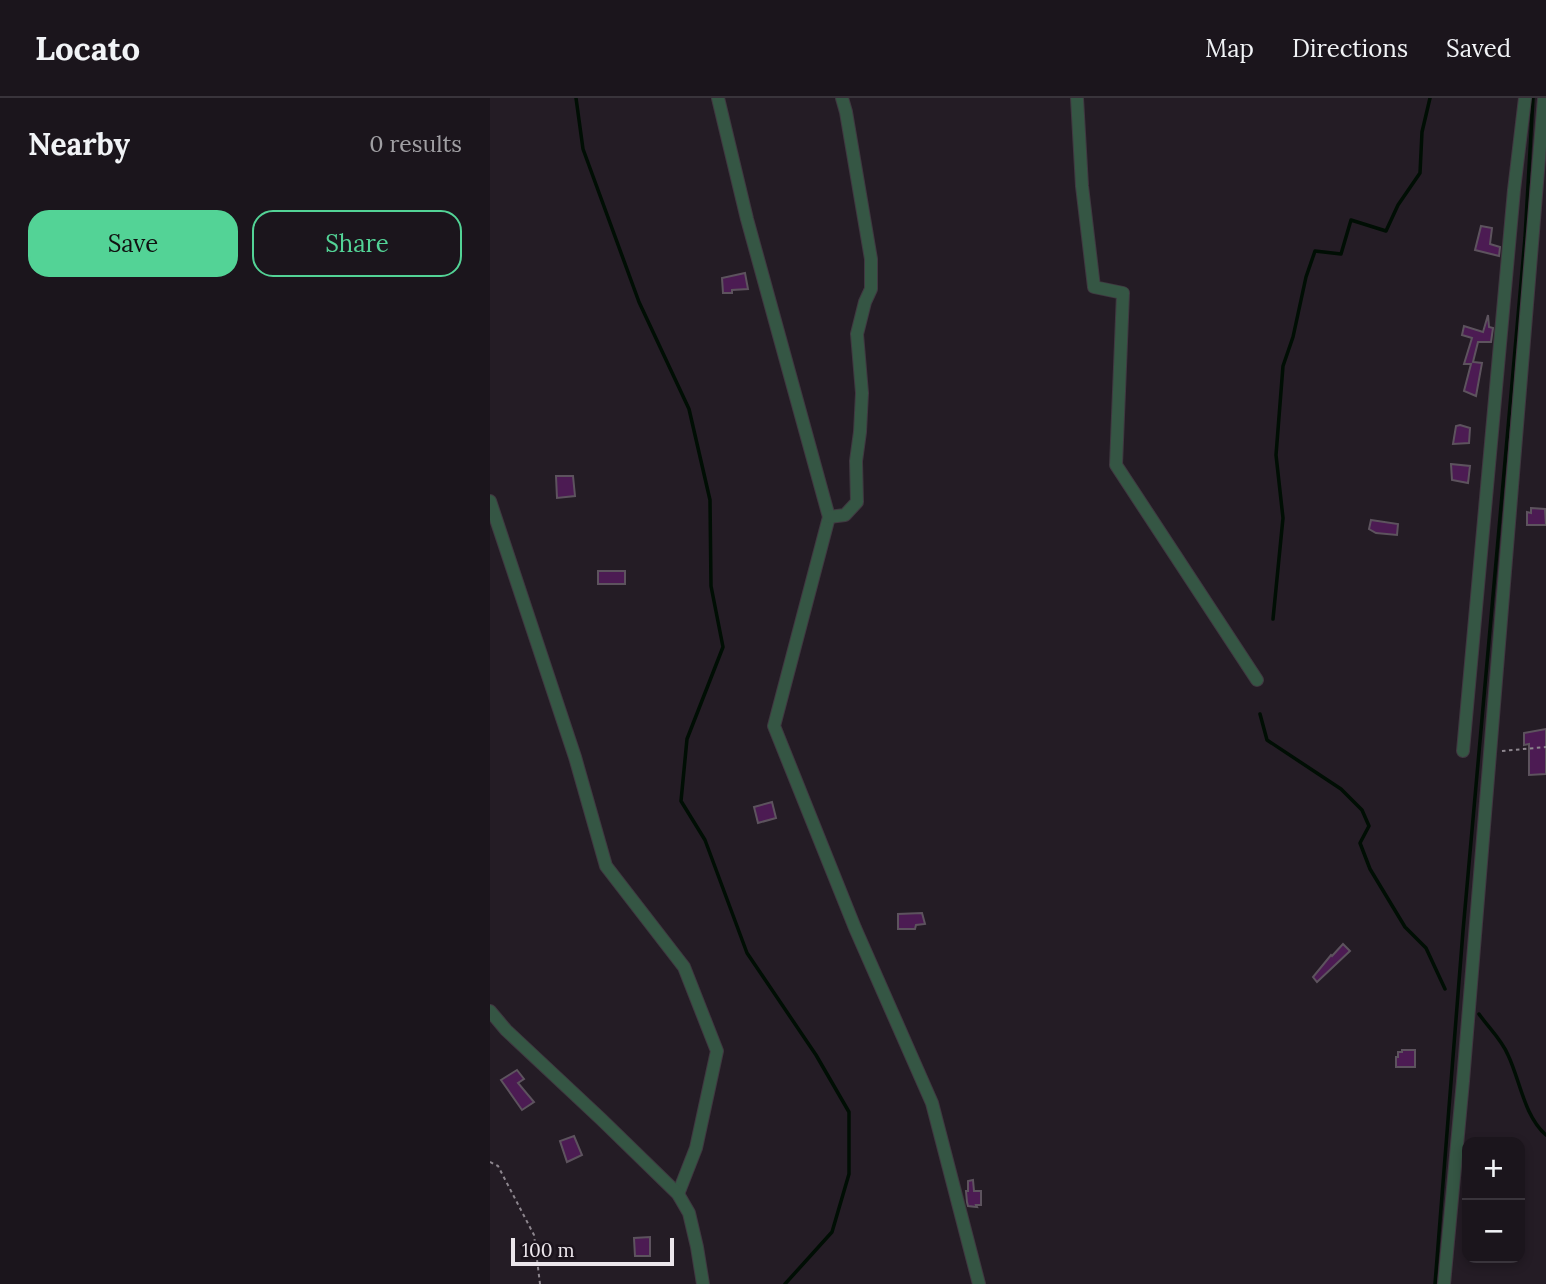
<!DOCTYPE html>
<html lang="en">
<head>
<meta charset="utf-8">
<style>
	:root { --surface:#1b151c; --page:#282229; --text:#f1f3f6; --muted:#a09fa3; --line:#39343b; --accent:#53d396 }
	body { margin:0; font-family:Lora,serif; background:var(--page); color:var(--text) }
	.controls { position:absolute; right:21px; bottom:21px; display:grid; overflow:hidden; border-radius:14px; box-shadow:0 4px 10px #0003 }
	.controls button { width:63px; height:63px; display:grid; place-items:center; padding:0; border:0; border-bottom:2px solid var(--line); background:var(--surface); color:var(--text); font:35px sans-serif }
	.scale { position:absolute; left:21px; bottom:18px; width:163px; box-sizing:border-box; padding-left:7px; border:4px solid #ece6ec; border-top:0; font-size:19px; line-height:24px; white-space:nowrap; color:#ece6ec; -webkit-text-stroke:5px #1b131c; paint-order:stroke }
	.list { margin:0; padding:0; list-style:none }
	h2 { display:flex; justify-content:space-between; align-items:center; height:91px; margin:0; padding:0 28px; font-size:30px }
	h2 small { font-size:23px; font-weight:400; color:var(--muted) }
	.actions { display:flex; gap:14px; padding:21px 28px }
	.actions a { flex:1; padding:16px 0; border:2px solid var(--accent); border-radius:21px; text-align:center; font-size:24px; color:var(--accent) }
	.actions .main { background:var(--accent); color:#111 }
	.map { position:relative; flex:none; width:1056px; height:1186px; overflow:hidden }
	header { display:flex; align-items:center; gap:42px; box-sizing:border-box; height:98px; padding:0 35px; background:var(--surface); border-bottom:2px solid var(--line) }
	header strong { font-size:33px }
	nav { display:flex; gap:38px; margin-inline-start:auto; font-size:24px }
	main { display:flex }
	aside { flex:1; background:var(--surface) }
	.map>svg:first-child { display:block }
</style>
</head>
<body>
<header>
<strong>Locato</strong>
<nav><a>Map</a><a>Directions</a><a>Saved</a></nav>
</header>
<main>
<aside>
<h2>Nearby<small>0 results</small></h2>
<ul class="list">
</ul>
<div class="actions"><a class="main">Save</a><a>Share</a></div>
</aside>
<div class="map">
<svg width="1056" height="1186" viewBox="0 0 1056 1186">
	<rect width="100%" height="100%" fill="#241c25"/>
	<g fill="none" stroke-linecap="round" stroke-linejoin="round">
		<!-- stream -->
		<g stroke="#000e04" stroke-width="3.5">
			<path d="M86 0 93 51 149 204 199 311 220 402 221 488 233 549 197 641 191 703 215 742 257 855 326 957 359 1014V1076L342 1134 295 1186"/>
			<path d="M783 521 793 420 786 357 793 268 803 239 816 179 825 153 851 156 861 122 896 133 908 107 930 75 932 34 940 0"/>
			<path d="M770 616 777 642 851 691 872 712 879 728 870 745 880 771 915 829 936 850 955 891"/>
			<path d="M989 916C998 929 1012 942 1018 957 1030 982 1034 1018 1056 1037"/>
			<path d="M945 1186 973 833 1035 140 1043 0"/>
		</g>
	</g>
	<!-- building -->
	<g fill="#4c1b53" stroke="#5d535e" stroke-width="2">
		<path d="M991 128 1002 130 1000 146 1010 149 1009 158 985 152Z"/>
		<path d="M255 175 258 191 242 192V195H233L232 180Z"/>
		<path d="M998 217 999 229 1003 230 1001 244H988L983 264 992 265 986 298 974 293 981 266H974L982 240 972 237 974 228 993 234Z"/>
		<path d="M970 327 980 330 979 345 963 346 966 328Z"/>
		<path d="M961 366 980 368 978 385 962 382Z"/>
		<path d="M66 378H83L85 398 67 400Z"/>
		<path d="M1041 410 1055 411 1056 427H1037V414L1041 415Z"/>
		<path d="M881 422 908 426 907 437 886 435 879 431Z"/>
		<rect x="108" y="473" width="27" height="13"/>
		<path d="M1056 631V676L1039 677V646L1034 647V635Z"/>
		<path d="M282 704 286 720 268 725 264 709Z"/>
		<path d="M432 815 435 826 426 827 425 831H408V816Z"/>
		<path d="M853 846 860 853 827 884 823 879 841 857 842 858Z"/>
		<path d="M912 952H925V969H906V959H908V954H912Z"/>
		<path d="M27 972 34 981 28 985 44 1004 32 1012 11 982Z"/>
		<path d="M84 1038 92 1057 77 1064 70 1043Z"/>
		<path d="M483 1082 484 1093H491V1107H486L487 1109 478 1108 477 1104 476 1093H478V1083Z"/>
		<path d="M160 1139V1158H145L144 1140Z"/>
	</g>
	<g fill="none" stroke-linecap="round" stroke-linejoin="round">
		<!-- minor casing -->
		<g stroke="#403841" stroke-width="14">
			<g id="minor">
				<path d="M228 0 257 121 339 419 284 628 365 830 442 1005 489 1186"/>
				<path d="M587 0 592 88 604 189 633 195 626 367 767 582"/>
				<path d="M0 403 85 659 116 768 194 869 227 953 206 1050 188 1096"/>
				<path d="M339 419 355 417 367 404 366 363 370 334 372 295 367 236 375 204 381 191V161L356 14 352 0"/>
				<path d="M973 653 1024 92 1035 0"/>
				<path d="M0 913 16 932 111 1021 188 1096 199 1115 207 1149 213 1186"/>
				<path d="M954 1186 973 983 1054 0"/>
			</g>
		</g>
		<!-- path -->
		<g stroke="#8d868e" stroke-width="2" stroke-dasharray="3.5 3.5" stroke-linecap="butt">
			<path d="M1012 653 1056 649"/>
			<path d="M0 1064 8 1068 44 1137 50 1186"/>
		</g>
		<!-- minor -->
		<use href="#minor" stroke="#355644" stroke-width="12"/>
	</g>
</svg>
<div class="controls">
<button>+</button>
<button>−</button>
</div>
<div class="scale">100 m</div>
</div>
</main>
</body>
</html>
